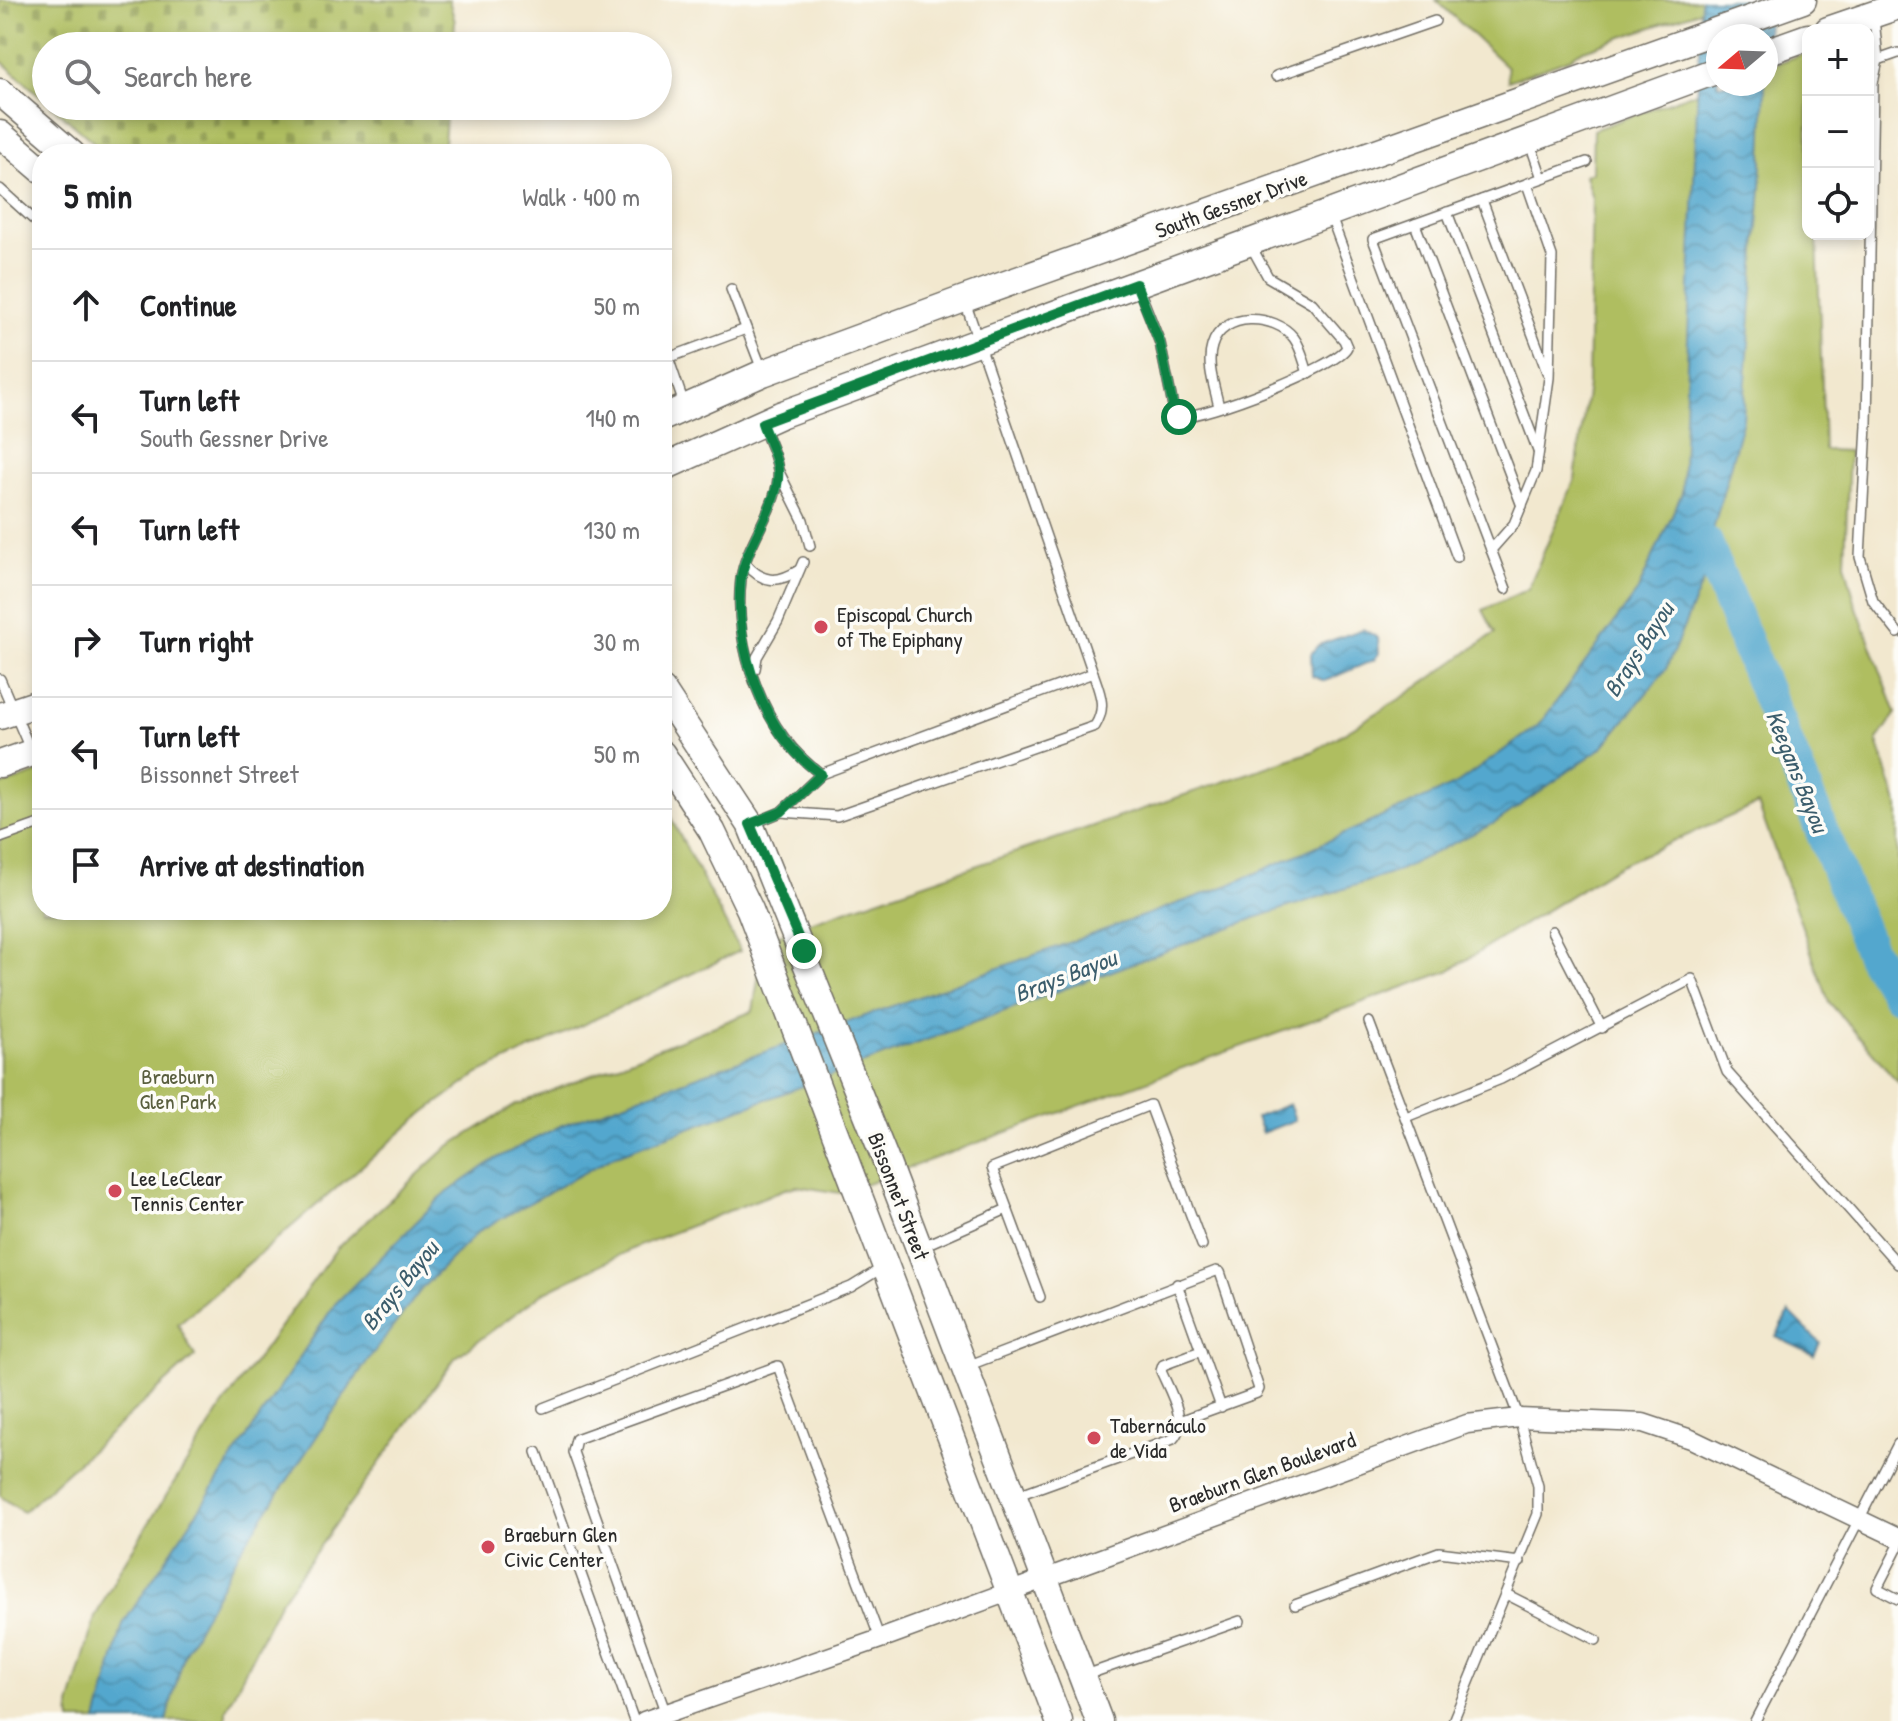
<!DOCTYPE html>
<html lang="en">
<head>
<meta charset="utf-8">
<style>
	:root { --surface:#fff; --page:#f6f6f6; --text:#202124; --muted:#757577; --line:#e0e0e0 }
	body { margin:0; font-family:"Patrick Hand",sans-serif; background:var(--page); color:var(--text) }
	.controls { position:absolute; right:24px; top:24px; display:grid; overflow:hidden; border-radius:16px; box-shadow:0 4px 12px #0003 }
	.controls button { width:72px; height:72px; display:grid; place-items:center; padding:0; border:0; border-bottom:2px solid var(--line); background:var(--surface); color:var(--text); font:40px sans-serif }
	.compass { position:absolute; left:1706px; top:24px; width:72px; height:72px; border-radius:50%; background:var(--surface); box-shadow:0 4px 12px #0003; rotate:251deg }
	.stop { position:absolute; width:24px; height:24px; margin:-18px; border:6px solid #0b8043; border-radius:50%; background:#fff }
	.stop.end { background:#0b8043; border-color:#fff; box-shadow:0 2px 8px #0008 }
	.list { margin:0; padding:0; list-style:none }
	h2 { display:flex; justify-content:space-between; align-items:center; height:104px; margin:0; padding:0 32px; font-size:34px }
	h2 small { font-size:26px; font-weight:400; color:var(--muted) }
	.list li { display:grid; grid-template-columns:52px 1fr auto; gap:24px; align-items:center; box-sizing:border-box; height:112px; padding:0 32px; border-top:2px solid var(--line) }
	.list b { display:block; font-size:30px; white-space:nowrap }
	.list p { margin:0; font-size:26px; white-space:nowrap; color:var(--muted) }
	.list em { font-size:26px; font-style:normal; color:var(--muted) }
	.icon { flex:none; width:44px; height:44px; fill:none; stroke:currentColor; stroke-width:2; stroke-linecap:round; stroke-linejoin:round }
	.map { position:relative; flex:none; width:1898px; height:1721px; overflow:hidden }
	.search { position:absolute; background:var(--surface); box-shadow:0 4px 12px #0003; left:32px; top:32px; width:640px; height:88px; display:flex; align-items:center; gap:20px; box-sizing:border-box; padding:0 28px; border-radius:44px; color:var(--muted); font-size:30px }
	.panel { position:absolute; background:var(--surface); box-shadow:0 4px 12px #0003; left:32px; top:144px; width:640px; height:776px; border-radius:32px }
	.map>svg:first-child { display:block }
</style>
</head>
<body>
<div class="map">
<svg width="1898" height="1721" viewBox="0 0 1898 1721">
	<defs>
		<pattern id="cemetery-stones" width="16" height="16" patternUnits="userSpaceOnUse" patternTransform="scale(2)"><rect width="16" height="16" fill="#afbe61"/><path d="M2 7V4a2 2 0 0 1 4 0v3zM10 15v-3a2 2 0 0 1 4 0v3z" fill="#8f9b50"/></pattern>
		<pattern id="water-waves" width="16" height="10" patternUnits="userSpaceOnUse" patternTransform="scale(2)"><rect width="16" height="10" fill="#52a7ce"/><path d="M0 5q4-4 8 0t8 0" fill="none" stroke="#4488a7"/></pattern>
	</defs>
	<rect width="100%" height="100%" fill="#fdfcf7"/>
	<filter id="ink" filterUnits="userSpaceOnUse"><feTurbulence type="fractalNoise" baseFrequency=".0125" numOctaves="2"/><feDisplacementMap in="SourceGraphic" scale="16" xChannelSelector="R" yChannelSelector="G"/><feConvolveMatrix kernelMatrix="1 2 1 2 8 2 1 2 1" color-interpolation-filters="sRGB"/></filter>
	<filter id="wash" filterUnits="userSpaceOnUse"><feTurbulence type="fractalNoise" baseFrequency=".006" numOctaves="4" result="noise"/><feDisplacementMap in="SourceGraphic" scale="32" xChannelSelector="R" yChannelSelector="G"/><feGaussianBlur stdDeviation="1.8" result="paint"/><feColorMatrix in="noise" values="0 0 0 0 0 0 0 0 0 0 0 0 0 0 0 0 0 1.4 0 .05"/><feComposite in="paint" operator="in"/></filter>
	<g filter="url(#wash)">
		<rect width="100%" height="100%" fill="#f2e8cf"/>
		<!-- green -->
		<g fill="#afbe61" stroke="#6d7446" stroke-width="2">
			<path d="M1436 0H1732L1578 52 1569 59 1508 81 1507 67Z"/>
			<path d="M1808 52V234H1817L1824 450 1849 451 1845 563 1855 602 1896 713 1877 741 1898 806V1082L1829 1002 1758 804 1620 865 1448 971 840 1193 797 1186 785 1189 636 1247 543 1293 455 1358 279 1603 226 1709V1721H71L70 1706 95 1617 120 1569 222 1407 337 1248 448 1147 516 1105 753 1011 764 942 810 922 1314 751 1408 694 1495 633 1483 610 1528 589 1575 479 1588 385 1592 199 1585 175 1592 172 1593 130 1719 84H1766V67Z"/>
			<path d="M42 771V910H662V801L740 951 478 1074 425 1112 178 1324 195 1356 23 1512 0 1496V786Z"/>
		</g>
		<!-- cemetery -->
		<g fill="url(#cemetery-stones)" stroke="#6d7446" stroke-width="2">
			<path d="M0 0H449L455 22 453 46H46V101L0 60Z"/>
			<path d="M52 106H447L443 154H107Z"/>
		</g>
		<!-- water -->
		<g fill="url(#water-waves)" stroke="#3e697c" stroke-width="2">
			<path d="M1701 0H1769L1766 56V36H1718V84H1765L1761 188 1743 419 1706 556 1704 579 1666 669 1603 747 1495 823 1393 873 1255 918 614 1156 479 1231 423 1287 368 1360 240 1551 185 1652 166 1721H97L123 1624 335 1304 441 1197 495 1159 562 1125 1229 885 1458 783 1539 725 1637 592 1682 493Z"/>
			<path d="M1363 629 1378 638 1379 653 1374 660 1325 681 1312 676 1311 654 1318 645Z"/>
			<path d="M1289 1104 1295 1120 1262 1133 1256 1117Z"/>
			<path d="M1789 1312 1820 1343 1814 1355 1776 1337Z"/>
		</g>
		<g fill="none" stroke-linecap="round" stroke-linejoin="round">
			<!-- river -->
			<path stroke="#52a7ce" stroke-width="34" d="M1706 543 1871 953 1898 995"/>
		</g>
	</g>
	<g filter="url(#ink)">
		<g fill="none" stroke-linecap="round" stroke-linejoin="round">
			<!-- lane casing -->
			<g stroke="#716d64" stroke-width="12">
				<g id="lane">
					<path d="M1874 18 1878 60 1873 83 1867 425 1860 557 1873 601 1898 633"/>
					<path d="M1878 60 1898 53"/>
					<path d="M1276 76 1435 21"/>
					<path d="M1530 143 1542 178"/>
					<path d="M0 189 42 227"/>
					<path d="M1482 200 1547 372"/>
					<path d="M1447 212 1538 451"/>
					<path d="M1331 217 1457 557"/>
					<path d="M1415 224 1522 506"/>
					<path d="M1138 287 1160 343 1174 411 1179 417C1203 418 1338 367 1347 347L1344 340 1312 303 1268 277 1251 246"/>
					<path d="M731 289 763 372"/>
					<path d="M662 340 684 404"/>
					<path d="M668 358 746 329"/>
					<path d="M1219 407C1215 388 1206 365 1212 346 1222 311 1275 313 1294 338 1301 347 1304 362 1308 373"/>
					<path d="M762 424C767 438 776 454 778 470 782 501 745 544 741 579 733 647 763 733 821 774"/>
					<path d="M779 472 803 520 810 546"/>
					<path d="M1491 550 1514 524 1536 471 1549 378 1552 256 1527 184"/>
					<path d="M745 563C762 583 777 584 799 570"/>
					<path d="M1506 589 1373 239 1587 162"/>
					<path d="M755 669 757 657 778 621 803 562"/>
					<path d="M0 679 42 777"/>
					<path d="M781 812 837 816 1095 726C1107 707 1100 693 1093 673"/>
					<path d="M752 824 781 812 821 774 1093 673 965 302"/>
					<path d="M0 838 42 823"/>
					<path d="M1552 931 1602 1028"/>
					<path d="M1369 1022 1519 1418 1538 1486V1514L1453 1721"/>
					<path d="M1406 1117 1501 1079 1692 979 1727 1072 1898 1264"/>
					<path d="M923 1246 1007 1209"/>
					<path d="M1040 1297 992 1168 1150 1105 1202 1245"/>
					<path d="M1201 1351 1221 1407"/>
					<path d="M967 1366 1216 1271 1220 1272 1259 1389 1257 1393 1180 1421"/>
					<path d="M543 1408 851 1287 882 1268"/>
					<path d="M537 1452 634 1721"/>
					<path d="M1018 1495 1173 1439C1189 1422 1169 1390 1161 1371L1163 1365 1201 1351 1177 1284"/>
					<path d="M1898 1547 1877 1588 1898 1599"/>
					<path d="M1508 1595 1596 1640"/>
					<path d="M1295 1605 1439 1552 1520 1562"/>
					<path d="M1086 1675 1240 1621"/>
					<path d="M666 1714 573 1452 576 1439 778 1366 880 1639"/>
					<path d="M1755 1721 1898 1444"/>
				</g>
			</g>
			<!-- street casing -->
			<g stroke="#716d64" stroke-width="21">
				<path id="street" d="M644 1721 880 1639 1467 1424 1519 1418 1643 1423 1691 1439 1898 1538"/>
			</g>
			<!-- secondary casing -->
			<g stroke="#716d64" stroke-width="29">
				<g id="secondary">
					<path d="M1828 30 1898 6"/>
					<path d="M1766 52 1808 37"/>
					<path d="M0 92 72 154"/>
					<path d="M0 134 42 170"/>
					<path d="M662 418 763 373 964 299 1803 0"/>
					<path d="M662 468 780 415 1718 70"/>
					<path d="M662 690 750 824 884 1156 1099 1721"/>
					<path d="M0 716 42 702"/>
					<path d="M662 754 712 831 750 910 1059 1721"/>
					<path d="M0 764 42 749"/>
				</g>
			</g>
			<!-- lane -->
			<use href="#lane" stroke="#fff" stroke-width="9"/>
			<!-- street -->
			<use href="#street" stroke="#fff" stroke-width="18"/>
			<!-- secondary -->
			<use href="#secondary" stroke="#fff" stroke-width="26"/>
		</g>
	</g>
	<g fill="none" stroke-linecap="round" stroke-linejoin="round" filter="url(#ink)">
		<!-- route -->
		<path stroke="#0b8043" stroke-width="10" d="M804 951 750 824 781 812 821 774C763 734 733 646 741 578 746 544 782 500 778 469 776 454 767 438 762 423L1136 284 1160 343 1174 411 1179 417"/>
	</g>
	<!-- markers -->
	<g fill="#d1495b" stroke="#fdfcf7" stroke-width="3">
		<circle cx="821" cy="627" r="8"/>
		<circle cx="115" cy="1191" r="8"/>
		<circle cx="1094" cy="1438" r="8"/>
		<circle cx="488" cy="1547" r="8"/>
	</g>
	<g text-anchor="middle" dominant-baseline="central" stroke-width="7" stroke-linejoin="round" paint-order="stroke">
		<!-- street labels -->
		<g font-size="22" fill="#2b2b2b" stroke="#fdfcf7">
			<text transform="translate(1231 204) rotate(-20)">South Gessner Drive</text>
			<text transform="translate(899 1196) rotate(69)">Bissonnet Street</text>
			<text transform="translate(1262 1472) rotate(-20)">Braeburn Glen Boulevard</text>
		</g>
		<!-- poi labels -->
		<g font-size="22" fill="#2b2b2b" stroke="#fdfcf7" text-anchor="start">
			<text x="837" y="614">Episcopal Church<tspan x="837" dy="25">of The Epiphany</tspan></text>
			<text x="131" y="1178">Lee LeClear<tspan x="131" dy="25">Tennis Center</tspan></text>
			<text x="1110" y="1425">Tabernáculo<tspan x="1110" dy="25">de Vida</tspan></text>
			<text x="504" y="1534">Braeburn Glen<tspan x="504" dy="25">Civic Center</tspan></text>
		</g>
		<!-- park labels -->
		<g font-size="22" fill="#595e3e" stroke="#fdfcf7">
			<text x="178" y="1076">Braeburn<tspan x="178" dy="25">Glen Park</tspan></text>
		</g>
		<!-- water labels -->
		<g font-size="24" font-style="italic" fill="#3b5d6c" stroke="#fdfcf7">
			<text transform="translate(1638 649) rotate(-57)">Brays Bayou</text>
			<text transform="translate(1798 771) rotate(68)">Keegans Bayou</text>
			<text transform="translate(1065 975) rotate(-21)">Brays Bayou</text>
			<text transform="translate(399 1285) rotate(-51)">Brays Bayou</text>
		</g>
	</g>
</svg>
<div class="controls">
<button>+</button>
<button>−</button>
<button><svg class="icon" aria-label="locate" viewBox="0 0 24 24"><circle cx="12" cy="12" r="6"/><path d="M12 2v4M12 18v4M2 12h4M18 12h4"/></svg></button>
</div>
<svg class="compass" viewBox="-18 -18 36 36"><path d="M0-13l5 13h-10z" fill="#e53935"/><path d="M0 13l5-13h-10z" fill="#757577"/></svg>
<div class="stop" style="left:1179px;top:417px"></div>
<div class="stop end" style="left:804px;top:951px"></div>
<div class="search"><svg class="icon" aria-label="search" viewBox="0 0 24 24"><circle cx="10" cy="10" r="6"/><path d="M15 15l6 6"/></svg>Search here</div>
<section class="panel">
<h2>5 min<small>Walk · 400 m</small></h2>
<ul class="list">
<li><svg class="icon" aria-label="ahead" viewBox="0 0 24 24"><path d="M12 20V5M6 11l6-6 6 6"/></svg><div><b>Continue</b></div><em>50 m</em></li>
<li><svg class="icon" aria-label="left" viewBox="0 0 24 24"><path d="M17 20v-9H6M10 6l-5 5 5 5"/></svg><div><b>Turn left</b><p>South Gessner Drive</p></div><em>140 m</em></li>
<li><svg class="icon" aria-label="left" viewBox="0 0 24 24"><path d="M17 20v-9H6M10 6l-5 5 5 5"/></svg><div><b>Turn left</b></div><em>130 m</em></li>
<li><svg class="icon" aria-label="right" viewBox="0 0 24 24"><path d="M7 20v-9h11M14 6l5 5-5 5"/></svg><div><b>Turn right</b></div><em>30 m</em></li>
<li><svg class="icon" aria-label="left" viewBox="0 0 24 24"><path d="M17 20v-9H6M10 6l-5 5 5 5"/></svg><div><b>Turn left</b><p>Bissonnet Street</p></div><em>50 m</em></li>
<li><svg class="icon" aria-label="arrive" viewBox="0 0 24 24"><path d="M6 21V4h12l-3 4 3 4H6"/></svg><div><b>Arrive at destination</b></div></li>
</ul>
</section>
</div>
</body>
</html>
